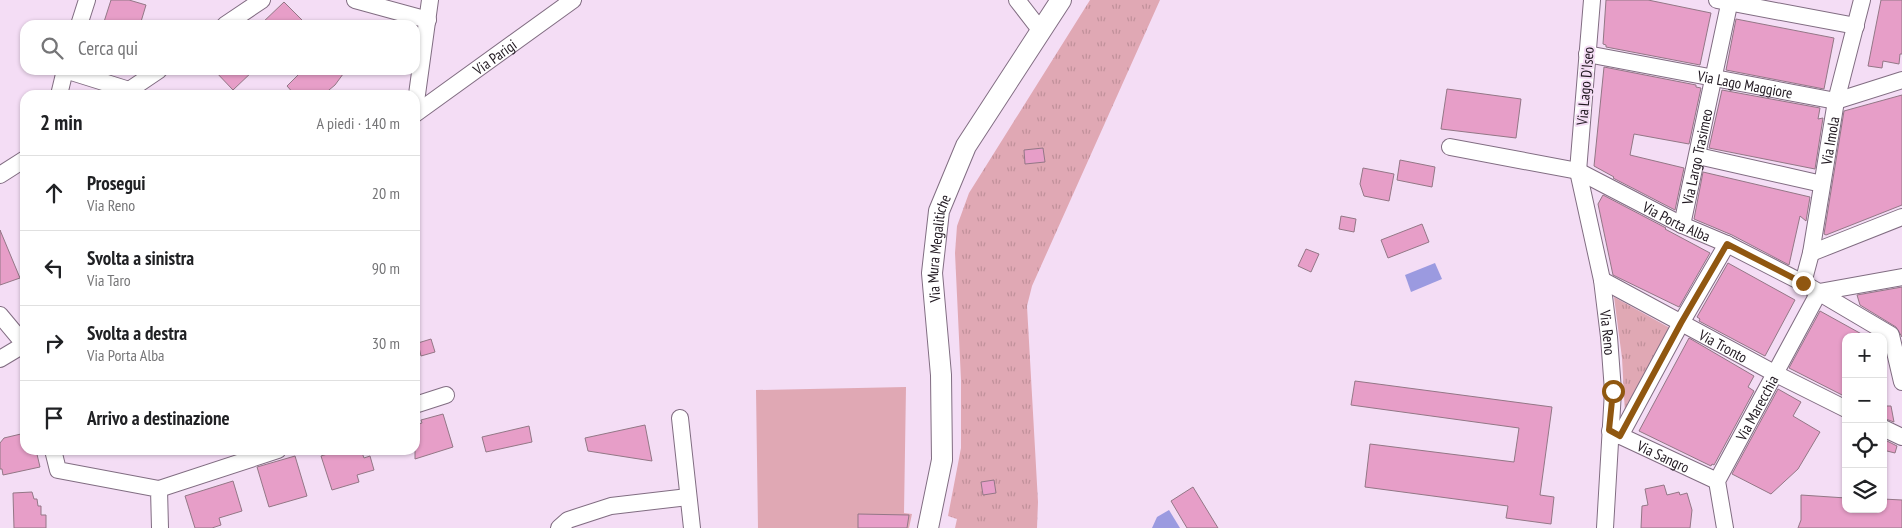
<!DOCTYPE html>
<html lang="it">
<head>
<meta charset="utf-8">
<style>
	:root { --surface:#fff; --page:#f2f2f2; --text:#202124; --muted:#757577; --line:#e0e0e0 }
	body { margin:0; font-family:"PT Sans Narrow",sans-serif; background:var(--page); color:var(--text) }
	.controls { position:absolute; right:15px; bottom:15px; display:grid; overflow:hidden; border-radius:10px; box-shadow:0 1px 4px #0004 }
	.controls button { width:45px; height:45px; display:grid; place-items:center; padding:0; border:0; border-bottom:1px solid var(--line); background:var(--surface); color:var(--text); font:25px sans-serif }
	.stop { position:absolute; width:15px; height:15px; margin:-11px; border:4px solid #905710; border-radius:50%; background:#fff }
	.stop.end { background:#905710; border-color:#fff; box-shadow:0 1px 5px #0008 }
	.list { margin:0; padding:0; list-style:none }
	h2 { display:flex; justify-content:space-between; align-items:center; height:65px; margin:0; padding:0 20px; font-size:21px }
	h2 small { font-size:16px; font-weight:400; color:var(--muted) }
	.list li { display:grid; grid-template-columns:32px 1fr auto; gap:15px; align-items:center; box-sizing:border-box; height:75px; padding:0 20px; border-top:1px solid var(--line) }
	.list b { display:block; font-size:19px; white-space:nowrap }
	.list p { margin:0; font-size:16px; white-space:nowrap; color:var(--muted) }
	.list em { font-size:16px; font-style:normal; color:var(--muted) }
	.icon { flex:none; width:28px; height:28px; fill:none; stroke:currentColor; stroke-width:2; stroke-linecap:round; stroke-linejoin:round }
	.map { position:relative; flex:none; width:1902px; height:528px; overflow:hidden }
	.search { position:absolute; background:var(--surface); box-shadow:0 1px 4px #0004; left:20px; top:20px; width:400px; height:55px; display:flex; align-items:center; gap:12px; box-sizing:border-box; padding:0 18px; border-radius:15px; color:var(--muted); font-size:19px }
	.panel { position:absolute; background:var(--surface); box-shadow:0 1px 4px #0004; left:20px; top:90px; width:400px; height:365px; border-radius:15px }
	.map>svg:first-child { display:block }
</style>
</head>
<body>
<div class="map">
<svg width="1902" height="528" viewBox="0 0 1902 528">
	<defs>
		<pattern id="grass-tufts" width="24" height="20" patternUnits="userSpaceOnUse" patternTransform="scale(1.25)"><rect width="24" height="20" fill="#e0a8b4"/><path d="M3 7l-1-3M5 7V3M7 7l1-3M15 17l-1-3M17 17v-4M19 17l1-3" fill="none" stroke="#c0909a"/></pattern>
	</defs>
	<rect width="100%" height="100%" fill="#f4ddf5"/>
	<!-- grass -->
	<g fill="url(#grass-tufts)">
		<path d="M1090 0H1160L1032 286 1027 306 1038 502 1037 528H955L957 519 948 516 961 448V380L955 253 957 226 969 193Z"/>
		<path d="M1614 297 1670 328 1625 414 1622 358Z"/>
	</g>
	<!-- pitch -->
	<path fill="#e0a8b4" d="M906 387 904 513 912 514 909 528H758L756 390Z"/>
	<!-- water -->
	<g fill="#9b9ae0">
		<path d="M1435 263 1442 279 1411 292 1405 275Z"/>
		<path d="M1169 510 1180 528H1152L1157 517Z"/>
	</g>
	<!-- building -->
	<g fill="#e79ec8" stroke="#937786">
		<path d="M111 0H129L146 5 140 25H103Z"/>
		<path d="M1606 0H1648L1711 13 1700 65 1606 47V45L1603 44Z"/>
		<path d="M1881 0H1902V54H1900L1899 64 1883 61 1882 68 1868 66Z"/>
		<path d="M284 2 307 25H260Z"/>
		<path d="M1736 19 1834 38 1824 89 1726 70Z"/>
		<path d="M1604 67 1696 85V87L1701 88 1689 144 1634 134 1630 155 1684 168 1675 210 1613 178 1614 177 1594 166Z"/>
		<path d="M214 70H254L233 90Z"/>
		<path d="M303 70H346L335 85 323 95H295L287 86Z"/>
		<path d="M1447 89 1521 99 1516 138 1441 129Z"/>
		<path d="M1722 90 1820 108 1818 119 1823 118 1815 169 1709 148Z"/>
		<path d="M1902 95V205L1826 235 1824 234 1844 111Z"/>
		<path d="M1043 148 1045 162 1025 164 1024 150Z"/>
		<path d="M1400 160 1435 167 1432 187 1397 180Z"/>
		<path d="M1363 168 1394 174 1389 201 1364 196 1360 184Z"/>
		<path d="M1703 172 1810 197 1806 221 1800 216 1789 265 1732 235 1694 219Z"/>
		<path d="M1603 195 1666 228 1665 229 1710 253 1679 307 1613 275 1598 204Z"/>
		<path d="M1341 216 1356 219 1354 232 1339 229Z"/>
		<path d="M1422 224 1429 242 1388 258 1381 240Z"/>
		<path d="M0 230 20 278 0 285Z"/>
		<path d="M1306 249 1319 254 1311 272 1298 266Z"/>
		<path d="M1728 263 1795 300 1765 356 1699 321 1700 319 1697 317Z"/>
		<path d="M1902 287V337L1896 327 1860 305 1857 295Z"/>
		<path d="M1820 311 1867 337H1846V397L1789 368Z"/>
		<path d="M1689 338 1754 376 1748 387 1754 391 1714 465 1712 464 1711 466 1639 431Z"/>
		<path d="M431 339 435 352 421 356 418 343Z"/>
		<path d="M1355 381 1552 407 1540 495 1554 497 1551 524 1506 518 1508 506 1365 487 1370 444 1514 462 1519 428 1351 405Z"/>
		<path d="M1778 389 1801 402 1793 416 1820 432 1798 469 1771 494 1732 474Z"/>
		<path d="M1883 406H1891L1894 422 1883 418Z"/>
		<path d="M443 414 453 447 415 459V425L422 423 421 420Z"/>
		<path d="M645 425 652 461 588 451 585 438Z"/>
		<path d="M529 426 532 442 486 452 482 437Z"/>
		<path d="M25 433V450H36L40 467 3 475 2 469H0V443L4 438Z"/>
		<path d="M1883 439 1897 446 1895 453 1883 450Z"/>
		<path d="M340 450H349L350 454 361 450 364 458 370 456 374 470 357 475 359 482 332 490 321 456Z"/>
		<path d="M295 456 307 496 269 507 257 467Z"/>
		<path d="M994 480 996 493 983 495 981 482Z"/>
		<path d="M233 481 242 511 219 518 221 525 212 528H195L185 496Z"/>
		<path d="M1664 485 1667 495 1679 492 1680 495 1687 493 1692 510 1690 528H1641L1642 506 1648 505 1645 489Z"/>
		<path d="M1193 487 1218 528H1187L1171 501Z"/>
		<path d="M32 492 34 499H37L38 506H41V515H46V528H14L13 493Z"/>
		<path d="M1801 495 1846 498V509H1883V499L1902 500V528H1798L1801 520Z"/>
		<path d="M858 514 909 515 907 528H858Z"/>
	</g>
	<g fill="none" stroke-linecap="round" stroke-linejoin="round">
		<!-- minor casing -->
		<g stroke="#816d82" stroke-width="18">
			<g id="minor">
				<path d="M355 0 428 20"/>
				<path d="M1017 0 1041 31"/>
				<path id="s1" d="M1592 0 1578 171 1602 280 1609 337 1613 391 1605 528"/>
				<path d="M1717 0 1856 26"/>
				<path d="M79 25 87 0"/>
				<path d="M225 25 262 0"/>
				<path id="s2" d="M1587 54 1836 101 1902 80"/>
				<path d="M65 70 129 90"/>
				<path d="M59 95 65 70"/>
				<path d="M122 95 159 70"/>
				<path d="M415 109 430 0"/>
				<path id="s3" d="M415 114 573 0"/>
				<path id="s4" d="M1450 147 1578 171 1682 225 1727 244 1803 283 1891 335 1902 382"/>
				<path d="M1698 156 1822 184"/>
				<path d="M0 175 25 159"/>
				<path id="s5" d="M1682 225 1730 0"/>
				<path d="M1811 253 1902 217"/>
				<path id="s6" d="M1602 280 1776 374 1846 409"/>
				<path id="s7" d="M1803 283 1811 253 1836 101 1862 0"/>
				<path d="M0 315 25 345"/>
				<path d="M0 359 25 344"/>
				<path d="M415 405 446 395"/>
				<path d="M680 418 692 528"/>
				<path d="M1883 428 1902 437"/>
				<path id="s8" d="M1610 431 1717 481"/>
				<path d="M1620 436 1681 323 1727 244"/>
				<path d="M53 450 58 470 159 489 160 528"/>
				<path d="M159 489 278 450"/>
				<path d="M559 528 568 520 611 506 688 497"/>
				<path id="s9" d="M1725 528 1717 481 1819 292 1902 277"/>
			</g>
		</g>
		<!-- tertiary casing -->
		<g stroke="#816d82" stroke-width="22">
			<g id="tertiary">
				<path id="s10" d="M928 528 942 460 941 375 932 273 939 211 966 146 1061 0"/>
			</g>
		</g>
		<!-- minor -->
		<use href="#minor" stroke="#fff" stroke-width="16"/>
		<!-- tertiary -->
		<use href="#tertiary" stroke="#fff" stroke-width="20"/>
	</g>
	<g fill="none" stroke-linecap="round" stroke-linejoin="round">
		<!-- route -->
		<path stroke="#905710" stroke-width="6" d="M1613 391 1609 430 1620 436 1681 323 1727 244 1803 283"/>
	</g>
	<g text-anchor="middle" dominant-baseline="central" stroke-width="4" stroke-linejoin="round" paint-order="stroke">
		<!-- street labels -->
		<g font-size="15" fill="#201820" stroke="#f4ddf5">
			<text stroke="none"><textPath href="#s3" startOffset="98">Via Parigi</textPath></text>
			<text stroke="none"><textPath href="#s2" startOffset="161">Via Lago Maggiore</textPath></text>
			<text transform="translate(1585 86) rotate(-85)">Via Lago D'Iseo</text>
			<text stroke="none"><textPath href="#s7" startOffset="145">Via Imola</textPath></text>
			<text stroke="none"><textPath href="#s5" startOffset="70">Via Largo Trasimeo</textPath></text>
			<text stroke="none"><textPath href="#s4" startOffset="241">Via Porta Alba</textPath></text>
			<text stroke="none"><textPath href="#s10" startOffset="282">Via Mura Megalitiche</textPath></text>
			<text stroke="none"><textPath href="#s1" startOffset="336">Via Reno</textPath></text>
			<text stroke="none"><textPath href="#s6" startOffset="138">Via Tronto</textPath></text>
			<text stroke="none"><textPath href="#s9" startOffset="131">Via Marecchia</textPath></text>
			<text stroke="none"><textPath href="#s8" startOffset="59">Via Sangro</textPath></text>
		</g>
	</g>
</svg>
<div class="controls">
<button>+</button>
<button>−</button>
<button><svg class="icon" aria-label="locate" viewBox="0 0 24 24"><circle cx="12" cy="12" r="6"/><path d="M12 2v4M12 18v4M2 12h4M18 12h4"/></svg></button>
<button><svg class="icon" aria-label="layers" viewBox="0 0 24 24"><path d="M12 4l9 5-9 5-9-5zM3 14l9 5 9-5"/></svg></button>
</div>
<div class="stop" style="left:1613px;top:391px"></div>
<div class="stop end" style="left:1803px;top:283px"></div>
<div class="search"><svg class="icon" aria-label="search" viewBox="0 0 24 24"><circle cx="10" cy="10" r="6"/><path d="M15 15l6 6"/></svg>Cerca qui</div>
<section class="panel">
<h2>2 min<small>A piedi · 140 m</small></h2>
<ul class="list">
<li><svg class="icon" aria-label="ahead" viewBox="0 0 24 24"><path d="M12 20V5M6 11l6-6 6 6"/></svg><div><b>Prosegui</b><p>Via Reno</p></div><em>20 m</em></li>
<li><svg class="icon" aria-label="left" viewBox="0 0 24 24"><path d="M17 20v-9H6M10 6l-5 5 5 5"/></svg><div><b>Svolta a sinistra</b><p>Via Taro</p></div><em>90 m</em></li>
<li><svg class="icon" aria-label="right" viewBox="0 0 24 24"><path d="M7 20v-9h11M14 6l5 5-5 5"/></svg><div><b>Svolta a destra</b><p>Via Porta Alba</p></div><em>30 m</em></li>
<li><svg class="icon" aria-label="arrive" viewBox="0 0 24 24"><path d="M6 21V4h12l-3 4 3 4H6"/></svg><div><b>Arrivo a destinazione</b></div></li>
</ul>
</section>
</div>
</body>
</html>
